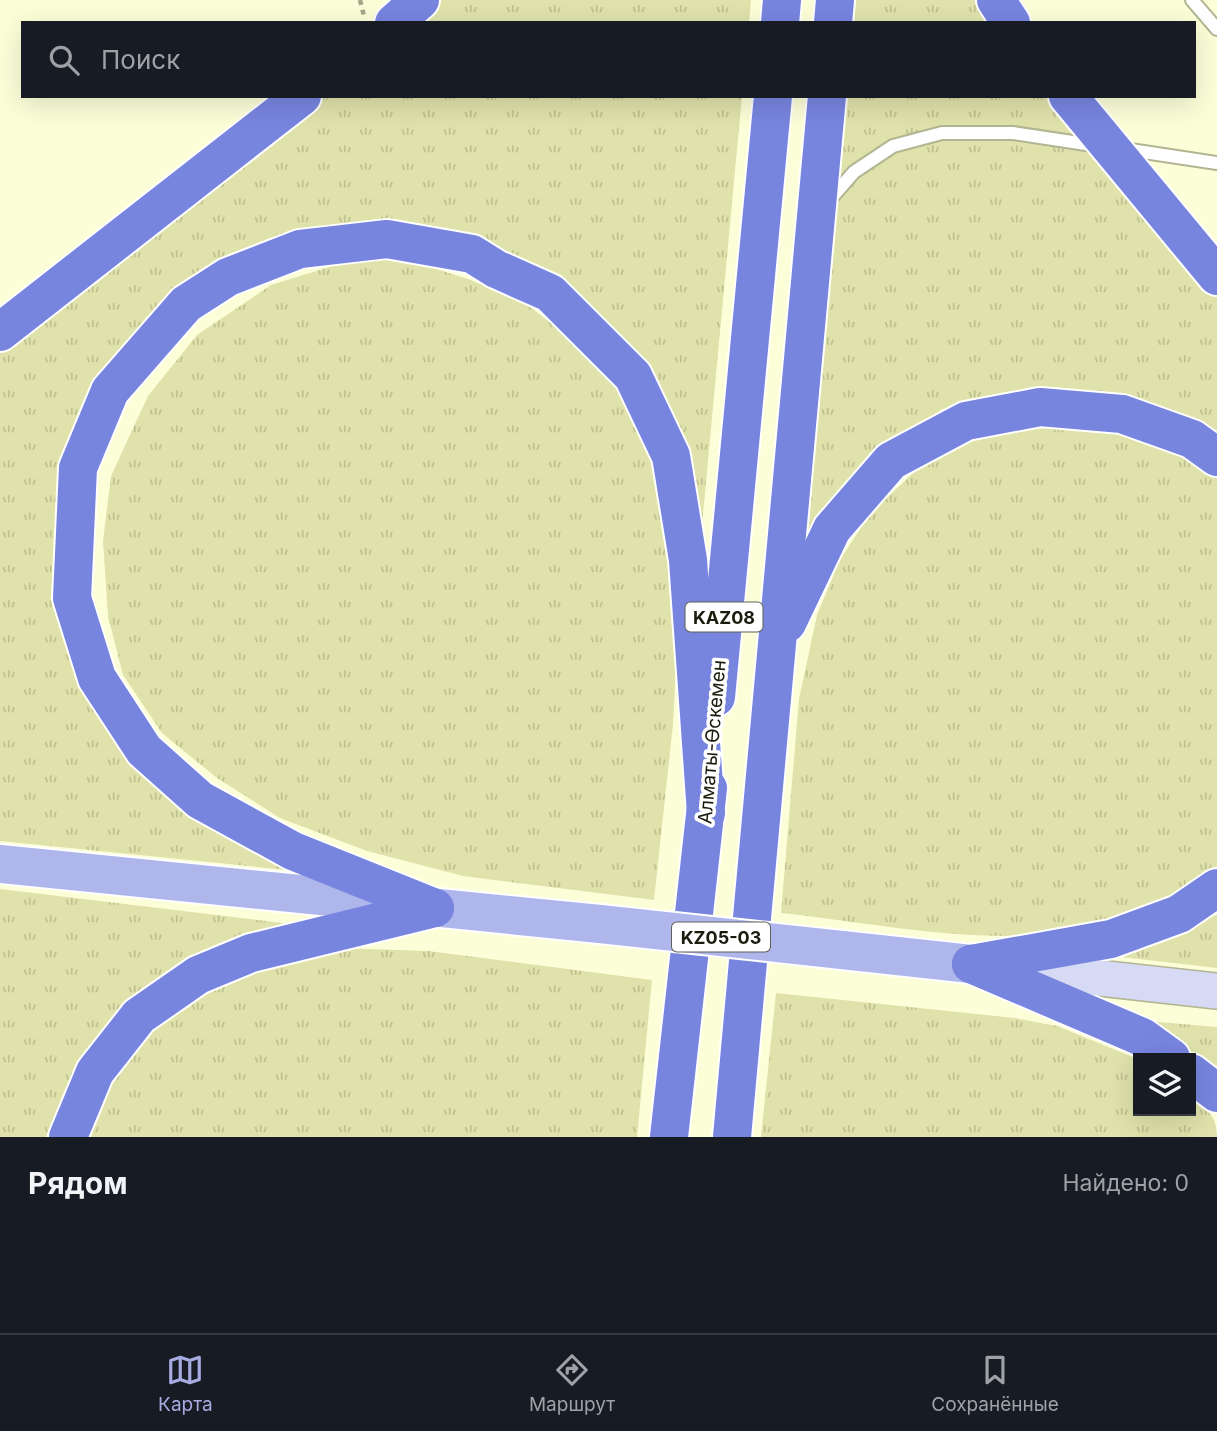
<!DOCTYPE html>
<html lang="ru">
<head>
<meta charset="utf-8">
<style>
	:root { --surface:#171b24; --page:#242831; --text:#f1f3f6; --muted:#9ea1a6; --line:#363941; --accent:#a7abe1 }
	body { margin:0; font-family:Inter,sans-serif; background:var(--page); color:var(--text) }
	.controls { position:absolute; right:21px; bottom:21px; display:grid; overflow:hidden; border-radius:0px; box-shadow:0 7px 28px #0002 }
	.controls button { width:63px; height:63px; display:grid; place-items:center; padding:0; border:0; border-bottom:2px solid var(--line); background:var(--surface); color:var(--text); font:35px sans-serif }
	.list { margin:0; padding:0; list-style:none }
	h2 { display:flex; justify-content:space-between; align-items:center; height:91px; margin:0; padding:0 28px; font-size:30px }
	h2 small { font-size:23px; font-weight:400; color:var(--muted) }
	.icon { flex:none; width:38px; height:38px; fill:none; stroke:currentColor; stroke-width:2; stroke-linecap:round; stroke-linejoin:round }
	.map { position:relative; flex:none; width:1217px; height:1137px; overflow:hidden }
	.search { position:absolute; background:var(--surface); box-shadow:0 7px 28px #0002; left:21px; right:21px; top:21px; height:77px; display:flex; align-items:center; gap:18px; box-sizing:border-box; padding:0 24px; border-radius:0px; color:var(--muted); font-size:26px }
	.sheet { height:196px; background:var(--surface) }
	nav { display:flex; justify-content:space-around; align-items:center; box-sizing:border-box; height:98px; border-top:2px solid var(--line); background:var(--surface); font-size:19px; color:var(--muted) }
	nav a { display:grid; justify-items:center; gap:4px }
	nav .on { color:var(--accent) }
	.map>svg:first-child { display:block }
</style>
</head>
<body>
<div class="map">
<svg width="1217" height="1137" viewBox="0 0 1217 1137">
	<defs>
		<pattern id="grass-tufts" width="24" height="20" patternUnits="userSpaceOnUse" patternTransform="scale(1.75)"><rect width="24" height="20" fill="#dfe2aa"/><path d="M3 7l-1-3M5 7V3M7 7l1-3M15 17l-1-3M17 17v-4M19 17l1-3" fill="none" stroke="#bfc191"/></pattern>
	</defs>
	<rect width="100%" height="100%" fill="#fcfed8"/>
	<!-- grass -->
	<g fill="url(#grass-tufts)">
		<path d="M422 0H751L749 23H394Z"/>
		<path d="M856 0H979L992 23H854Z"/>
		<path d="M304 96H742L702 525 677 425 558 279 350 229 241 250 177 288 124 350 56 581 205 818 287 870 0 841V345Z"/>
		<path d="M847 96H1051L1217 294V440L1010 396 942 409 868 464 800 560Z"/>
		<path d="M352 260H408L471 280 529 306 584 349 637 410 656 468 676 555 677 646 673 724 654 900 463 876 367 851 280 818 217 778 162 733 123 675 108 616 103 541 111 476 148 396 197 335 271 285Z"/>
		<path d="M1041 422 1156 436 1217 475V872C1196 884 1175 901 1152 910 1033 959 903 926 781 913L799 699 817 615 840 560 869 515 913 473 981 437Z"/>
		<path d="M0 889 299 925 190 960 111 1018 77 1067 46 1137H0Z"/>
		<path d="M1217 914V968L1112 956 1161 942Z"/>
		<path d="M337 948 428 951 652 980 637 1137H85L112 1075 173 1004 234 969Z"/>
		<path d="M776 993 1015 1018 1057 1026 1138 1059V1111H1191V1096C1206 1109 1217 1115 1217 1137H761Z"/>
		<path d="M1147 1021 1217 1027V1071Z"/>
	</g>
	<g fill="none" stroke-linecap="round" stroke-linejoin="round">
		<!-- service casing -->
		<g stroke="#b2b591" stroke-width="16">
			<g id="service">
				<path d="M1192 0 1217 29"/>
				<path d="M1124 149 1217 163"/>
				<path d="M827 203 854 172 893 146 942 133H1013L1099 146"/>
			</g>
		</g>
		<!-- secondary casing -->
		<g stroke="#b2b591" stroke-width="38">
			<path id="secondary" d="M991 966 1217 991"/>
		</g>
		<!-- primary casing -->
		<g stroke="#fff" stroke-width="42">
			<g id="primary">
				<path d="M0 864 600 924"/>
				<path d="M842 950 971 964"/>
			</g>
		</g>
		<!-- motorway casing -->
		<g stroke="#fff" stroke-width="42">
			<g id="motorway">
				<path d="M996 0 1011 23"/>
				<path d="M394 23 420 0"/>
				<path d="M780 23 782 0"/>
				<path d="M833 23 835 0"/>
				<path d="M1068 96 1217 276"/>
				<path d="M0 332 302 96"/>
				<path d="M787 623 832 529 891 461 966 421 1040 407 1122 414 1192 439 1217 457"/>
				<path d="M716 697 773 96"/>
				<path d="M435 908 293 851 200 800 144 750 97 678 72 598 78 468 110 391 186 304 228 277 300 249 387 239 472 254 496 269 550 293 633 376 671 456 688 560 706 813"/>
				<path d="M971 964 1111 939 1179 914 1217 888"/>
				<path d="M971 964 1142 1037 1171 1058"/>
				<path d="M1191 1073 1217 1093"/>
				<path d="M68 1137 95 1072 139 1016 198 975 251 953 435 908"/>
				<path d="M669 1137 708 788"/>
				<path d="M732 1137 827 96"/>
			</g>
		</g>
		<!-- path -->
		<path stroke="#a4a589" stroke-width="4.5" stroke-dasharray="5 5" stroke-linecap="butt" d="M360 0 364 16"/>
		<!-- service -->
		<use href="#service" stroke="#fff" stroke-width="12"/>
		<!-- secondary -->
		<use href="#secondary" stroke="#d6daf5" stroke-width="35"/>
		<!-- primary -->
		<use href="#primary" stroke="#aeb6ec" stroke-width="38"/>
		<!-- motorway -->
		<use href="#motorway" stroke="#7885df" stroke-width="38"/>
		<!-- primary-bridge casing -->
		<g stroke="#fff" stroke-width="42" stroke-linecap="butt">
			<path id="primary-bridge" d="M600 924 842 950"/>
		</g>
		<!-- primary-bridge -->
		<use href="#primary-bridge" stroke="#aeb6ec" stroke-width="38"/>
	</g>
	<g text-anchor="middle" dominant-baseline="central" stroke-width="7" stroke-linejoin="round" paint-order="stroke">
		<!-- shield labels -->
		<g fill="#fff" stroke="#5f6056" stroke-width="2">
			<rect x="685.5" y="602.5" width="77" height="29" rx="5"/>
			<rect x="672" y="922.5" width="98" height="29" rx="5"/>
		</g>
		<g font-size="18" font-weight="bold" fill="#1b1c0e">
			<text x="724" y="617">KAZ08</text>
			<text x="721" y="937">KZ05-03</text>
		</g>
		<!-- street labels -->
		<g font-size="19" fill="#1b1c0e" stroke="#fff">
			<text transform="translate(712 742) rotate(-85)">Алматы-Өскемен</text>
		</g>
	</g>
</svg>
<div class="controls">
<button><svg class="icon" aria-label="layers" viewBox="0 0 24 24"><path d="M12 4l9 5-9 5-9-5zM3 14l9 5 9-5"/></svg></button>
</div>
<div class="search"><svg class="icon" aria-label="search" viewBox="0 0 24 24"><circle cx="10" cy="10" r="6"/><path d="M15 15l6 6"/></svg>Поиск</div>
</div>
<section class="sheet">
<h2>Рядом<small>Найдено: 0</small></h2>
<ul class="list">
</ul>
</section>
<nav>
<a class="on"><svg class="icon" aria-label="map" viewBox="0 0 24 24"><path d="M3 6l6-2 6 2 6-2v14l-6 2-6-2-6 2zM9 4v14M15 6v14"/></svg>Карта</a>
<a><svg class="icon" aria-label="directions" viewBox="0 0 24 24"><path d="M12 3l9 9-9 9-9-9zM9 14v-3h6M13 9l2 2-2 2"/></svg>Маршрут</a>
<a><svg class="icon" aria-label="saved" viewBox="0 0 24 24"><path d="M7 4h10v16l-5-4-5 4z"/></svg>Сохранённые</a>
</nav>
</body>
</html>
